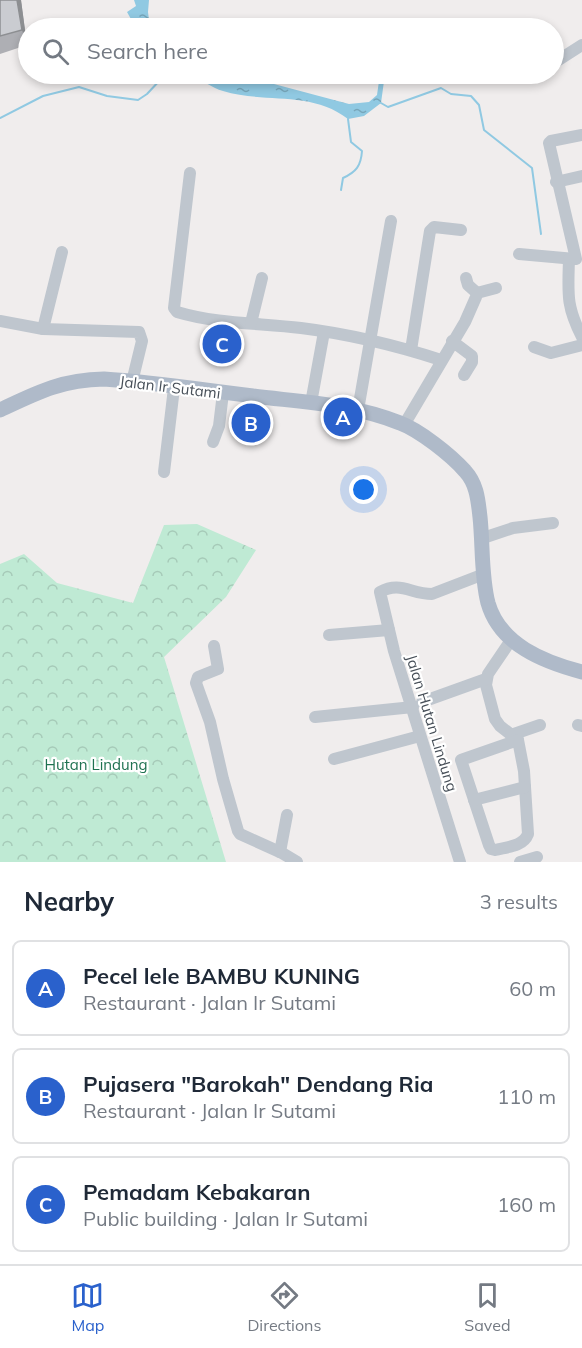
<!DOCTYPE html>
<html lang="en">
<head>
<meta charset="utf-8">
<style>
	:root { --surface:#fff; --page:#f6f6f7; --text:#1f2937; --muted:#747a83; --line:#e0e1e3; --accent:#2a61cc }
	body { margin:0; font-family:Mulish,sans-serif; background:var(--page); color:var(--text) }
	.you { position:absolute; left:364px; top:490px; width:21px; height:21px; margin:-15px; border:4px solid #fff; border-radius:50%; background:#1a73e8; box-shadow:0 0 0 9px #1a73e833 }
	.badge { display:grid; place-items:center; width:39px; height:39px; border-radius:50%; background:var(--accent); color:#fff; font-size:20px; font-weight:700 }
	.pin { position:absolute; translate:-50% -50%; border:3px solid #fff; box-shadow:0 2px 6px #0006 }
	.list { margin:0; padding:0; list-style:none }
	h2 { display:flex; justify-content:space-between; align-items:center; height:78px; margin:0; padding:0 24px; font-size:26px }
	h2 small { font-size:20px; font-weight:400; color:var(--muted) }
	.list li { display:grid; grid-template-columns:39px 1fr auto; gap:18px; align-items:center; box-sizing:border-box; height:96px; margin:0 12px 12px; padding:0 12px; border:2px solid var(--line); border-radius:9px }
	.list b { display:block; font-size:22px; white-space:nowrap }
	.list p { margin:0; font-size:20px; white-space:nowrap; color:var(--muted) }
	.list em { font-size:20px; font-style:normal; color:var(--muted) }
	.icon { flex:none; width:33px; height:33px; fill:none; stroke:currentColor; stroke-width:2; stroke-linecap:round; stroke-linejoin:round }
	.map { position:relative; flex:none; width:582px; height:862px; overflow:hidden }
	.search { position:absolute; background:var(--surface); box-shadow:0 3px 9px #0003; left:18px; right:18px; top:18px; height:66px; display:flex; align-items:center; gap:15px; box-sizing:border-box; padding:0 21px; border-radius:33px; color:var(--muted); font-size:22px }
	.sheet { height:402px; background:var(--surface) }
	nav { display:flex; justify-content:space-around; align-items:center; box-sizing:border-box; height:84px; border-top:2px solid var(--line); background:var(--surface); font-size:16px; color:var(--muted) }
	nav a { display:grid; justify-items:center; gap:3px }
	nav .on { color:var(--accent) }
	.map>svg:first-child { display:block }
</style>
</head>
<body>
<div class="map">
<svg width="582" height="862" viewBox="0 0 582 862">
	<defs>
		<pattern id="forest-crowns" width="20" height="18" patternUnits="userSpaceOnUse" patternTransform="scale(1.5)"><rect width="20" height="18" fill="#bfead4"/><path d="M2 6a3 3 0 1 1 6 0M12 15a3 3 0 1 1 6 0" fill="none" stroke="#a6cab8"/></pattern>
		<pattern id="water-ripples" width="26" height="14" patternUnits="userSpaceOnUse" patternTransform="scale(1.5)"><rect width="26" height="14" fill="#90c9e2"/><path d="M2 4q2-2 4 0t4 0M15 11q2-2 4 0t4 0" fill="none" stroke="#77a6ba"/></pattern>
	</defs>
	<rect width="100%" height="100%" fill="#f0eded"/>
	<!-- forest -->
	<path fill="url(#forest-crowns)" d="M197 524 256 550 226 597 164 657 226 862H0V564L24 554 57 583 133 603 164 525Z"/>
	<!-- water -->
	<g fill="url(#water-ripples)">
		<path d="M134 0H149L148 12 150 28H136L127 12 136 6Z"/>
		<path d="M157 74H212L229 79 274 84 349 104 369 102 377 95 380 74H385L381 103 364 116 348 119C311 90 265 104 223 91 212 88 203 80 193 77 183 74 171 79 161 79Z"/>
	</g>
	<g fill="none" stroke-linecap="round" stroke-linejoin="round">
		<!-- stream -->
		<g stroke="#90c9e2" stroke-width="2">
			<path d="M381 103 388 107 441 88 451 94 471 96 479 105 484 130 532 168 541 234"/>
			<path d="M0 118 43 96 79 87 107 96 138 100 147 94 161 79"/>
			<path d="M341 190 343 178C356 172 361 166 362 151L351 142 348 119"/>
		</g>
		<!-- minor -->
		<g stroke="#bfc6ce" stroke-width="12">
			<path d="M557 61 582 45"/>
			<path d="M190 173 174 308 177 312C217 324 260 323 301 328 349 334 395 345 441 360"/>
			<path d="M556 182 582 176"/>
			<path d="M519 254 575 259"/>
			<path d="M569 259C568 294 566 306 582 337"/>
			<path d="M576 259 549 143 551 141 582 135"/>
			<path d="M477 293 496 288"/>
			<path d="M0 321 43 329 139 332 142 341 132 382"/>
			<path d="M251 323 262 278"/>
			<path d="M43 329 62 252"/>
			<path d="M452 341 472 356V362L464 375"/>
			<path d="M534 347 551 353 582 345"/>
			<path d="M411 350 430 231 434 227 461 230"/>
			<path d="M311 403 324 332"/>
			<path d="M358 410 391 221"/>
			<path d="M404 425 465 322 476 297 477 293 468 285 466 278"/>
			<path d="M213 442 219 426 223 393"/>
			<path d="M164 472 174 388"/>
			<path d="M483 538 513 528 553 523"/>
			<path d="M329 635 389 630"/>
			<path d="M511 640 488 674 486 685 495 719 500 726 518 740"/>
			<path d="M214 646 218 669 198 677 196 683 210 722 223 779 238 831 240 834 282 853 297 862"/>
			<path d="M422 702 486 679"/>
			<path d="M315 717 413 707"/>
			<path d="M578 725 582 726"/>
			<path d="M511 735 540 725"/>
			<path d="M518 740 524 771 528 834C523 847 506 847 495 850L491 849 489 845 461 760Z"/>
			<path d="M334 759 420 736"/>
			<path d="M474 800 525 787"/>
			<path d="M280 852 287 815"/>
			<path d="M460 862 394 651 380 592C400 581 411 594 432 594L484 574"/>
			<path d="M520 862 537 857"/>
		</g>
		<!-- major -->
		<path stroke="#afbac9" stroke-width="15" d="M0 410C38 392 61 380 104 379 153 382 203 390 253 396 301 402 354 404 400 423 419 430 451 455 465 471 477 484 478 500 480 517 483 545 481 576 488 603 500 645 544 662 582 672"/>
	</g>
	<!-- wall -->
	<path fill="#aeafb4" d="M0 0H21L27 45 0 54Z"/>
	<!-- shaded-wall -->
	<path fill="#8d8f92" d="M17 0H21L27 45 22 30Z"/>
	<!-- building -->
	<path fill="#caccd1" stroke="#8d8f92" stroke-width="1.5" d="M0 0H17L22 30 0 36Z"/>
	<g text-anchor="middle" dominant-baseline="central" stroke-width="4.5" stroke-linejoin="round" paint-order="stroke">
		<!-- street labels -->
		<g font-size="15" fill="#474f58" stroke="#fff">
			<text transform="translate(170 387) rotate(7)">Jalan Ir Sutami</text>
			<text transform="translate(432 723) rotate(73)">Jalan Hutan Lindung</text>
		</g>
		<!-- park labels -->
		<g font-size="15" fill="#1f7251" stroke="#fff">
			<text x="96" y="764">Hutan Lindung</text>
		</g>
	</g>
</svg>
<div class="you"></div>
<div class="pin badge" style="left:343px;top:417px">A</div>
<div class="pin badge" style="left:251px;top:423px">B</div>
<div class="pin badge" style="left:222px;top:344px">C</div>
<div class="search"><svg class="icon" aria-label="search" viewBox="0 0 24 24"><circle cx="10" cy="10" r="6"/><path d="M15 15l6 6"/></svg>Search here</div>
</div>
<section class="sheet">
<h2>Nearby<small>3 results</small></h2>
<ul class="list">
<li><span class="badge">A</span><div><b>Pecel lele BAMBU KUNING</b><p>Restaurant · Jalan Ir Sutami</p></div><em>60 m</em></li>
<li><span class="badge">B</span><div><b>Pujasera &quot;Barokah&quot; Dendang Ria</b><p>Restaurant · Jalan Ir Sutami</p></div><em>110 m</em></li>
<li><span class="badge">C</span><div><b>Pemadam Kebakaran</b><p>Public building · Jalan Ir Sutami</p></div><em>160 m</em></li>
</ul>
</section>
<nav>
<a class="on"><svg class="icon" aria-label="map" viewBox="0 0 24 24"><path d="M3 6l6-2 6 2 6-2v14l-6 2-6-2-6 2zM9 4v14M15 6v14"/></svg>Map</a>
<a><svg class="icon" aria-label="directions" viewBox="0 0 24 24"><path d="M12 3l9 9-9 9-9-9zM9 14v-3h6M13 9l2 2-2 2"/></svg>Directions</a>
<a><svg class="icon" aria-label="saved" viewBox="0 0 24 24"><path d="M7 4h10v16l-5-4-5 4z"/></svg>Saved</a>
</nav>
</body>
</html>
